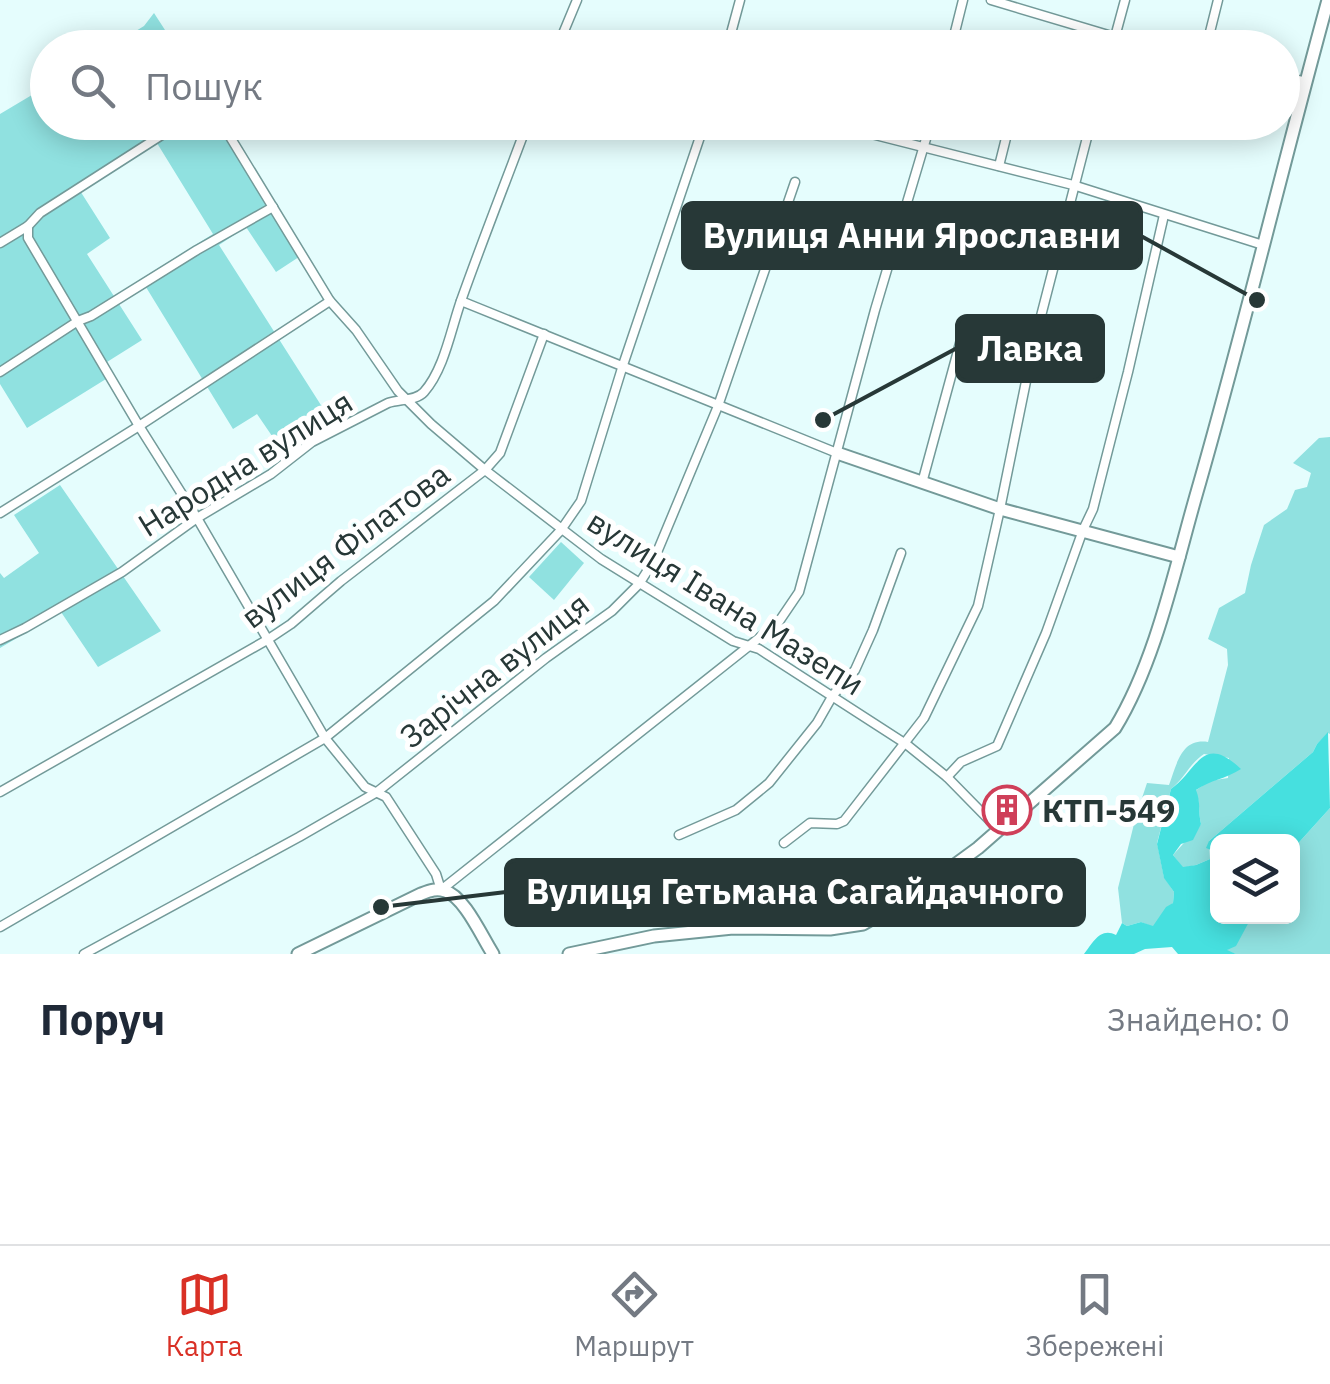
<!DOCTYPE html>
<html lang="uk">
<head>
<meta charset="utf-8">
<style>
	:root { --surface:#fff; --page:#f6f6f7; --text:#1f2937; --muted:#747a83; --line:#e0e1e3; --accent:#d93025 }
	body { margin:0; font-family:"IBM Plex Sans",sans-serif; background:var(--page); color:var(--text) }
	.controls { position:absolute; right:30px; bottom:30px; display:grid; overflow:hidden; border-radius:15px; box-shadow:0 5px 25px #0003 }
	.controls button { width:90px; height:90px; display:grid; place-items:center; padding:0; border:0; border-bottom:2px solid var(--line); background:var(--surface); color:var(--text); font:50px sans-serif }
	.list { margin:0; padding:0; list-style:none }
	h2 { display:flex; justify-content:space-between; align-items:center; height:130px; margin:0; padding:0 40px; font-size:42px }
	h2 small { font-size:32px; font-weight:400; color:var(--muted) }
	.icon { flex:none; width:55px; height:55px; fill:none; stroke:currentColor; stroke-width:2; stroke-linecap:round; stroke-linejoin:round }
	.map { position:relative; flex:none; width:1330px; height:954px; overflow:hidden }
	.search { position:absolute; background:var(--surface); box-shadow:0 5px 25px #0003; left:30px; right:30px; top:30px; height:110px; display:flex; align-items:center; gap:25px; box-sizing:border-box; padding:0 35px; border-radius:55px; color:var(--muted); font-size:38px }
	.sheet { height:290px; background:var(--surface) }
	nav { display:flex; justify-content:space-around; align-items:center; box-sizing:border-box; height:140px; border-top:2px solid var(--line); background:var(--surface); font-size:28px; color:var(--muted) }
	nav a { display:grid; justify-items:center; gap:5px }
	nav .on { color:var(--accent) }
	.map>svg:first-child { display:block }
</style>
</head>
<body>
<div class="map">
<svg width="1330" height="954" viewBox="0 0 1330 954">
	<rect width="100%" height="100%" fill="#e5fdfd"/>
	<!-- green -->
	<g fill="#90e1e0">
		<path d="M154 13 176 47H110L144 26Z"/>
		<path d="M47 86 48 122 225 123 305 253 276 272 246 227 219 245 333 424 285 455 257 414 233 429 141 279 213 234 152 135 77 186 110 238 87 254 142 340 99 367 106 379 27 428 0 384V114Z"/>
		<path d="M1330 437V734L1328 733 1317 744 1313 752 1209 841 1210 859 1196 865 1183 868 1173 855 1201 824C1198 812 1201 802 1195 791L1209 781 1228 778 1229 758 1204 754C1190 763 1184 779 1171 789L1157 843 1164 877 1174 892 1173 903 1153 927 1141 922 1127 926 1122 923 1118 888 1136 816 1147 783 1169 785C1177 764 1181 738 1208 742L1228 665 1227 649 1208 639 1219 608 1245 593 1251 565 1264 525 1287 509 1295 490 1307 487 1311 473 1293 463 1319 438Z"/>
		<path d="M60 485 161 631 98 667 61 612 0 648V573L4 578 39 553 14 515Z"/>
		<path d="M561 542 584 563 554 600 529 577Z"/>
		<path d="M1330 808V954H1236L1226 951 1250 920 1247 917 1292 916 1293 849Z"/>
	</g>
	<!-- water -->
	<path fill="#46e0df" d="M1328 732 1330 808 1293 849 1292 842H1218V916L1247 917 1250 920 1236 946 1227 950 1236 954H1178L1172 947 1145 949 1134 954H1084C1093 943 1100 927 1116 935L1122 923 1127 926 1141 922 1153 926 1166 907 1173 903 1174 892 1164 878 1157 844 1171 789C1198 770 1202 732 1241 769 1226 779 1210 780 1196 790 1201 802 1198 812 1201 824L1193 840 1181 844 1173 855 1183 867 1196 865 1210 859 1211 850 1206 848 1209 841 1313 752 1317 744Z"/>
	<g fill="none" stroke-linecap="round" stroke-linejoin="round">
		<!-- street casing -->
		<g stroke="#739a99" stroke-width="11">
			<g id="street">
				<path d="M991 0 1115 37 1167 48"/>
				<path d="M560 40 576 48"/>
				<path d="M557 48 577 0"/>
				<path d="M727 48 740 0"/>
				<path d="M951 48 963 0"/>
				<path d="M1112 48 1125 0"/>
				<path d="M1206 48 1218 0"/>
				<path d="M1282 76 1306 82"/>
				<path d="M221 122 330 301 356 330 398 391 431 424 485 470 601 559 733 641 759 649 906 744 947 777 999 830"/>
				<path d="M824 122 1073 185 1263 245"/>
				<path d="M1185 124V122"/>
				<path d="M999 166 1010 122"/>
				<path d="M28 226V238L139 426 197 518 325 738 365 787 386 797 436 874 441 890 778 623 799 592 875 310 931 122"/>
				<path d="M0 243 28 226 40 213 182 122"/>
				<path d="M461 301 837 453"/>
				<path d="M0 372 78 321 91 316 197 250 273 207"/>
				<path d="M922 483 965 325"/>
				<path d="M0 513 139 426 330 301"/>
				<path d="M0 640 25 628 122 572 197 518 271 474 312 442 388 403C399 399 416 401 424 392 445 368 451 328 462 298 483 239 506 181 528 122"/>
				<path d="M947 777 961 762 997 746 1046 633 1083 530 1093 509 1128 372 1164 215"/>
				<path d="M0 792 267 640 291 624 341 581 485 470 500 453 544 334"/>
				<path d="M679 835 736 810 769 783 817 723 833 695 855 670 873 630 901 553"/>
				<path d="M784 843 810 823 837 824 844 821 924 718 978 606 1000 509 1033 347 1091 122"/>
				<path d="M0 927 325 738 494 601 561 530 581 501 623 365 705 122"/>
				<path d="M84 954 299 837 377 792 546 658 612 611 639 584 653 562 718 406 795 182"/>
			</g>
		</g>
		<!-- secondary casing -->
		<g stroke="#739a99" stroke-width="15">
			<g id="secondary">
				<path d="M837 453 1000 509 1179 557"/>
				<path d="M298 954 421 894C429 891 436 888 445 891 464 896 482 937 493 954"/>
				<path d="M569 954 654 936 733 928 830 929 863 924 915 894 978 848 1115 728C1156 661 1175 568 1197 492 1244 329 1283 164 1328 0"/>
			</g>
		</g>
		<!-- street -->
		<use href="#street" stroke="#fff" stroke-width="8"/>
		<!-- secondary -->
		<use href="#secondary" stroke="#fff" stroke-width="11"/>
	</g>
	<!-- icons -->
	<defs>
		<g id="building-ring" transform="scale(2.5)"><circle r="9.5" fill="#fff" stroke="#cf3f59" stroke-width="1.5"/><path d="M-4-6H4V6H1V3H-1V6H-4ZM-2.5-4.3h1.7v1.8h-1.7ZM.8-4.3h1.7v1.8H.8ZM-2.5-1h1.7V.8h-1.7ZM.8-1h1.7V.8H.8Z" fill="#cf3f59"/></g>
	</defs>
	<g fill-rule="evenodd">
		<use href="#building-ring" x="1007" y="810"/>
	</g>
	<g text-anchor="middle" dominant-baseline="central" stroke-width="10" stroke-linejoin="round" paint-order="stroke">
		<!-- street labels -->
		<g font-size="32" fill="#273837" stroke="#fff">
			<text transform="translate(245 463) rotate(-32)">Народна вулиця</text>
			<text transform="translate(345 545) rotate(-37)">вулиця Філатова</text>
			<text transform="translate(726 602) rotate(32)">вулиця Івана Мазепи</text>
			<text transform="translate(494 670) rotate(-38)">Зарічна вулиця</text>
		</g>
		<!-- poi labels -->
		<g font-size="32" font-weight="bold" fill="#273837" stroke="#fff" text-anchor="start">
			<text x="1042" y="810">КТП-549</text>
		</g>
	</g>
	<!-- callouts -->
	<path fill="none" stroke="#273837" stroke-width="4" d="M1257 300L1141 236M823 420L957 348M381 907L506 892"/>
	<g fill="#273837" stroke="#fff" stroke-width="4">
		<circle cx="1257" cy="300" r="10"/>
		<circle cx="823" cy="420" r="10"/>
		<circle cx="381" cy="907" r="10"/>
	</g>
	<g fill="#273837" stroke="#273837" stroke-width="4">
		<rect x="683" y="203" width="458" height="65" rx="10"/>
		<rect x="957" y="316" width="146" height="65" rx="10"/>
		<rect x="506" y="860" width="578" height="65" rx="10"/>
	</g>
	<g font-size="35" text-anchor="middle" font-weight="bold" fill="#fff">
		<text x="912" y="248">Вулиця Анни Ярославни</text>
		<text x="1030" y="361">Лавка</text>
		<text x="795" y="904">Вулиця Гетьмана Сагайдачного</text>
	</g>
</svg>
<div class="controls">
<button><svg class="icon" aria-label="layers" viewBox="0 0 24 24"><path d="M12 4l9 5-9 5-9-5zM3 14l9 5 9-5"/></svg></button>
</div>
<div class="search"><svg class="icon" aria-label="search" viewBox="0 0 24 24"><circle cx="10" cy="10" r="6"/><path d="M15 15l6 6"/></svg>Пошук</div>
</div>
<section class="sheet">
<h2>Поруч<small>Знайдено: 0</small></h2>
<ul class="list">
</ul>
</section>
<nav>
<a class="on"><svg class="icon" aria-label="map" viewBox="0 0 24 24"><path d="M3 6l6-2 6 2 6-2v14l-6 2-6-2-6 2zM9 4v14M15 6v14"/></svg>Карта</a>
<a><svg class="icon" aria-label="directions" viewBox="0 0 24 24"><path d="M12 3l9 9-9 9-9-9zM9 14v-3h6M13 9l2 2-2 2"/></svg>Маршрут</a>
<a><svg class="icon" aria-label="saved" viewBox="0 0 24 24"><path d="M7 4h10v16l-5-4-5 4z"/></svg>Збережені</a>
</nav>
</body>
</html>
